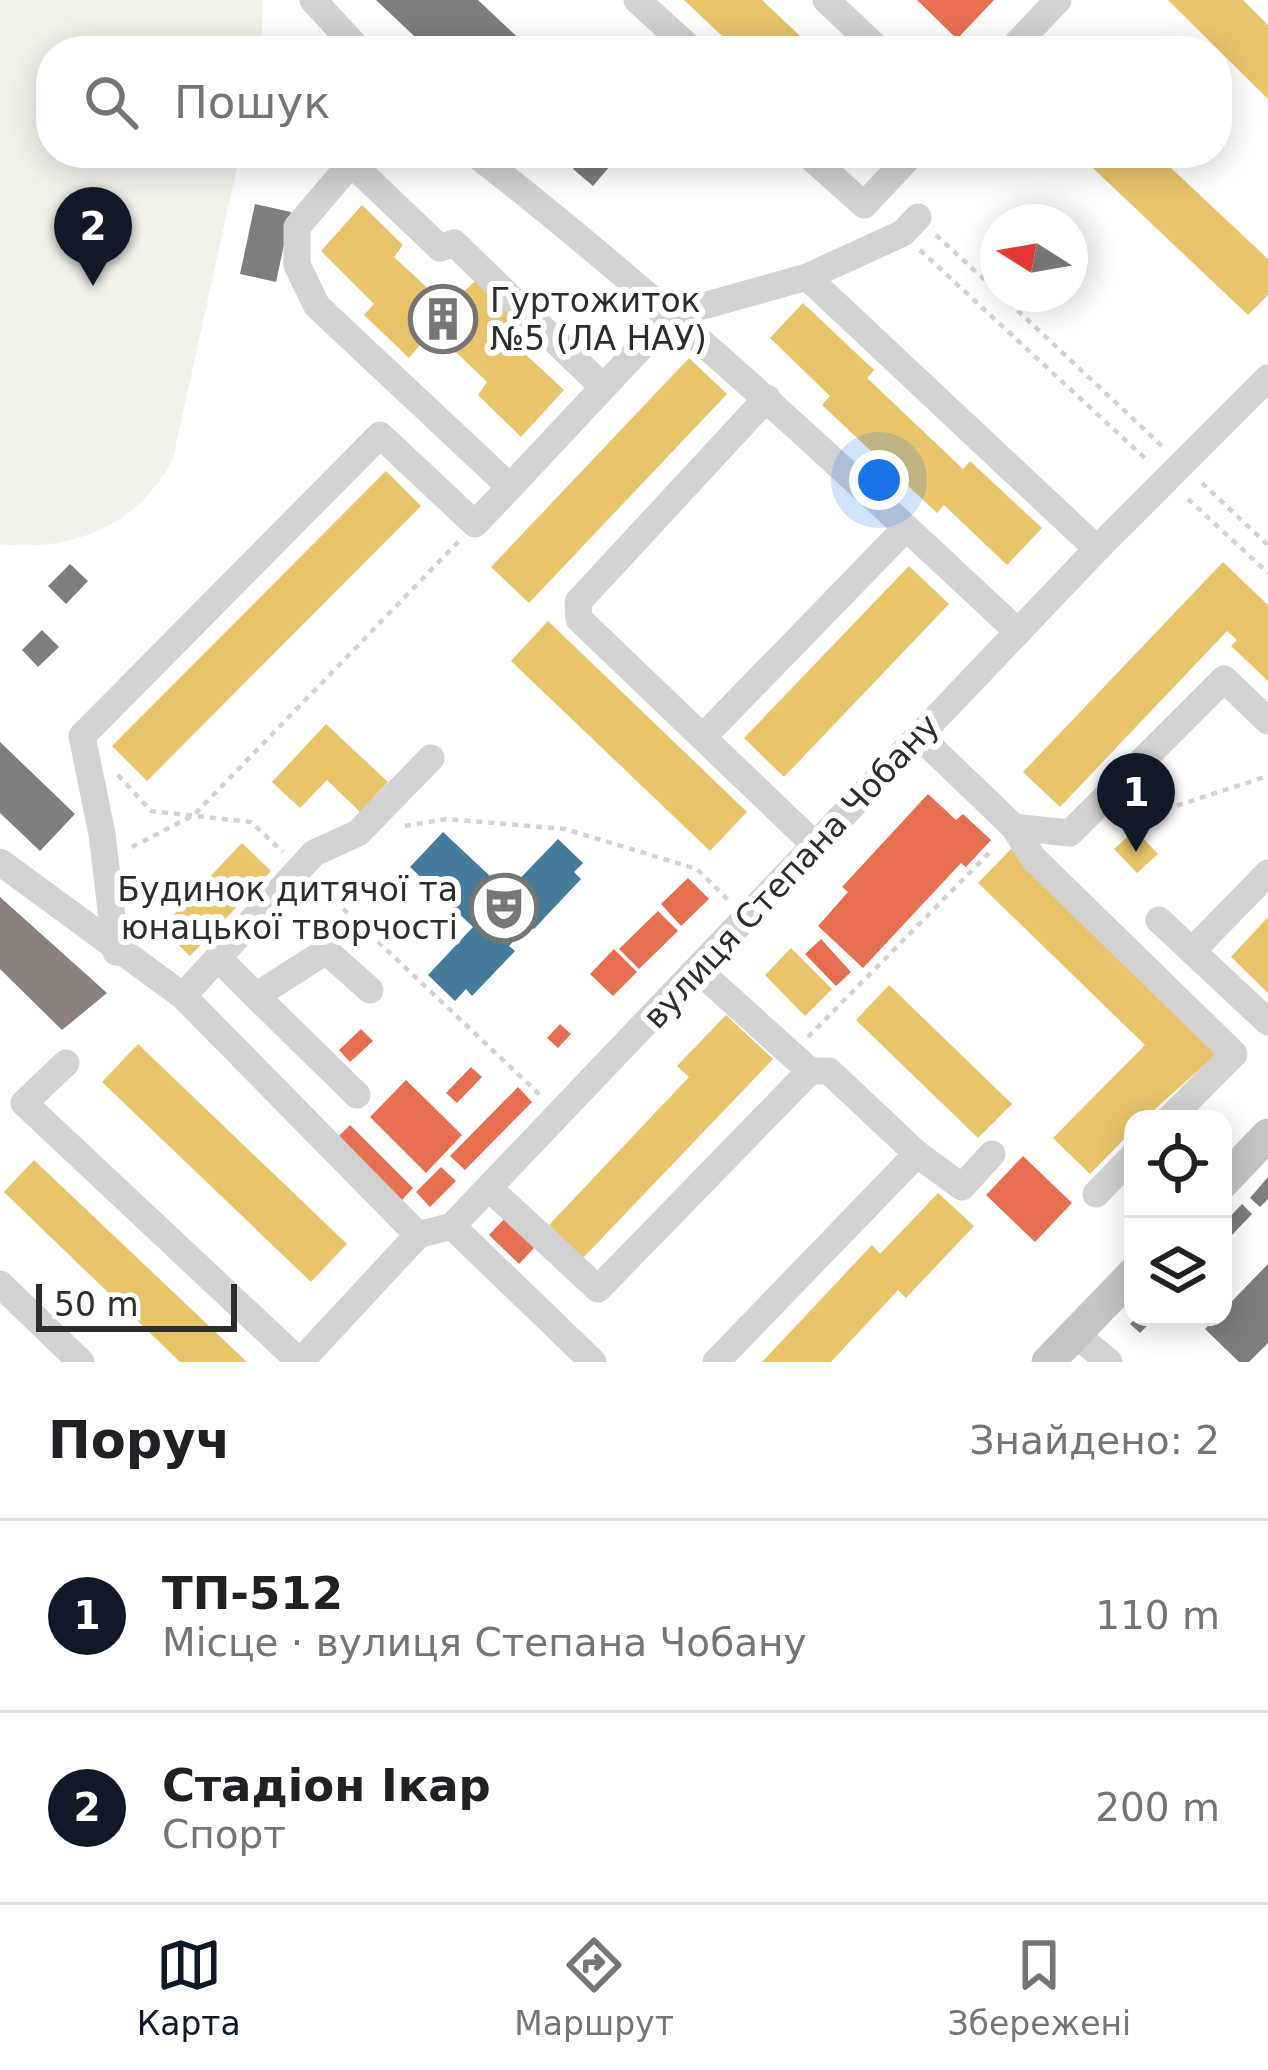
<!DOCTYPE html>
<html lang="uk">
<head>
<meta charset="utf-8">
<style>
	:root { --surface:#fff; --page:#f6f6f6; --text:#202124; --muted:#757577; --line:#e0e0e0; --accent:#111827 }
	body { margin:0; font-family:"DejaVu Sans",sans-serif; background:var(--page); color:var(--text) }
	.controls { position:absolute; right:36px; bottom:36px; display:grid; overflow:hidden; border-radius:24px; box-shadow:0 6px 30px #0003 }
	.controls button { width:108px; height:108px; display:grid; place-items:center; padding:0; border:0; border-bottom:3px solid var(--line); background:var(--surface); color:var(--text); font:60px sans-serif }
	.compass { position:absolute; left:980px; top:204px; width:108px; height:108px; border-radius:50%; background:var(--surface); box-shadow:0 6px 30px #0003; rotate:281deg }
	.scale { position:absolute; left:36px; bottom:30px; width:201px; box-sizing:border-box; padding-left:12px; border:6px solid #2d2d2d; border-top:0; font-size:33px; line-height:42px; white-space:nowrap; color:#2d2d2d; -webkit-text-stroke:9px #fff; paint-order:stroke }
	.you { position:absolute; left:879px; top:480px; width:42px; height:42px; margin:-30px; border:9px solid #fff; border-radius:50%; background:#1a73e8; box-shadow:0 0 0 18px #1a73e833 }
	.badge { display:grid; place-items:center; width:78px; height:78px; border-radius:50%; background:var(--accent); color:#fff; font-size:39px; font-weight:700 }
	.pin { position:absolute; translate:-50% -99px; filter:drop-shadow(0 3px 6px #0008) }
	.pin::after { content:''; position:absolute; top:63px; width:42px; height:36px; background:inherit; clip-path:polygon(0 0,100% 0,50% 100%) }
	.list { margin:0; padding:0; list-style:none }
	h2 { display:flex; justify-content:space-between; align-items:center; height:156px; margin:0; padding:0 48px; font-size:51px }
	h2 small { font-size:39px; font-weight:400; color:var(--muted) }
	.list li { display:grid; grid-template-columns:78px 1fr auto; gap:36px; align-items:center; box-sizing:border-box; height:192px; padding:0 48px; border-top:3px solid var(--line) }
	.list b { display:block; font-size:45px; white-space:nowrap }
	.list p { margin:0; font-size:39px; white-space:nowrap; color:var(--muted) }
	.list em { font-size:39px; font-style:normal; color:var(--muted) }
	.icon { flex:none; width:66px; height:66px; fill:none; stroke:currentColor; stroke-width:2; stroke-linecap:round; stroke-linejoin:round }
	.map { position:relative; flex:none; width:1268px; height:1362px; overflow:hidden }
	.search { position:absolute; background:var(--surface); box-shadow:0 6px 30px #0003; left:36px; right:36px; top:36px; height:132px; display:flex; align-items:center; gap:30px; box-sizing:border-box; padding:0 42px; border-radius:48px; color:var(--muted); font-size:45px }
	.sheet { height:540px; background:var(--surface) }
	nav { display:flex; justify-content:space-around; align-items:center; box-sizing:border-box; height:168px; border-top:3px solid var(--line); background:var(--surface); font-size:33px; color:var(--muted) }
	nav a { display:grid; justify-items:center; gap:6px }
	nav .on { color:var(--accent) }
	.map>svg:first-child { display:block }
</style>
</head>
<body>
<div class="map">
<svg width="1268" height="1362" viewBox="0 0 1268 1362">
	<rect width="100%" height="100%" fill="#fff"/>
	<!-- green -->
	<path fill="#f1f3eb" d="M0 0H262V51H51V153H240L173 458C141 524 71 553 0 544Z"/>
	<!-- homes -->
	<g fill="#e9c46a">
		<path d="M684 0H762L816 51H738Z"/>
		<path d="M1168 0H1243L1268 25V99Z"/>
		<path d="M1077 153H1155L1268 259V295L1248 315Z"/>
		<path d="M362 205 403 245 394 257 448 307 476 280 521 323 508 338 564 390 521 437 478 395 487 382 433 330 409 358 364 315 374 304 321 251Z"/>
		<path d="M803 303 874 370 867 378 963 469 970 461 1042 528 1007 565 944 505 937 513 822 405 830 396 770 338Z"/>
		<path d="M689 358 727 394 529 603 491 567Z"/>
		<path d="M386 471 421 506 147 781 112 746Z"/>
		<path d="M1223 562 1268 605V681L1231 646 1237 640 1227 631 1060 807 1023 772Z"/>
		<path d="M909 566 949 604 784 777 744 738Z"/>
		<path d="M548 621 747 812 710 851 511 661Z"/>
		<path d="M326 724 388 782 360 812 327 780 300 808 272 782Z"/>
		<path d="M1135 830 1158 854 1137 873 1114 849Z"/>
		<path d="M242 843 271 871 190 956 161 928Z"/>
		<path d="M1013 847 1221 1050 1144 1119H1133V1130L1090 1174 1053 1138 1145 1045 978 883Z"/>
		<path d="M1268 917V993L1231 957Z"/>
		<path d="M791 948 832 989 805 1016 765 975Z"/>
		<path d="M889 985 1012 1104 978 1138 856 1020Z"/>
		<path d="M726 1015 773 1059 583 1258 549 1225 689 1077 677 1066Z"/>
		<path d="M138 1044 347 1244 311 1282 102 1082Z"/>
		<path d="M34 1160 247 1362H180L4 1192Z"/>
		<path d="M938 1193 974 1226 906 1298 898 1290 831 1362H762L872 1245 880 1254Z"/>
	</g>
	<!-- shops -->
	<g fill="#e76f51">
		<path d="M917 0H994L957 39Z"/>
		<path d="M928 794 956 820 963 814 991 840 966 867 961 863 863 968 818 926 848 892 842 887Z"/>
		<path d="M688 878 709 899 681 926 661 904Z"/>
		<path d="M658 911 678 931 639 969 619 949Z"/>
		<path d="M821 939 851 972 836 986 805 954Z"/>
		<path d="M614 949 637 972 613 996 590 974Z"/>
		<path d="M560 1024 571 1034 558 1048 547 1038Z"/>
		<path d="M361 1029 373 1041 350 1062 339 1050Z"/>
		<path d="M471 1067 482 1077 457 1103 446 1093Z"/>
		<path d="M406 1080 462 1135 426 1173 370 1117Z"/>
		<path d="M518 1087 532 1102 465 1170 450 1156Z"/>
		<path d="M350 1125 413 1188 401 1201 338 1137Z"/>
		<path d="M1023 1156 1072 1203 1035 1242 986 1195Z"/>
		<path d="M441 1167 456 1181 430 1207 416 1192Z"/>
		<path d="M505 1218 535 1247 519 1264 489 1235Z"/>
	</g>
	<!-- public -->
	<path fill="#457b9d" d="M443 832 507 892 558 839 583 863 574 872 581 879 534 929 529 924 509 946 515 951 472 996 466 989 455 1001 428 975 473 927 410 867Z"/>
	<!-- industry -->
	<path fill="#8a817c" d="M0 897 107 993 62 1030 0 969Z"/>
	<!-- building -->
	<g fill="#7e7e7e">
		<path d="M376 0H478L532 51H430Z"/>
		<path d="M586 153H621L593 186 573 169Z"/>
		<path d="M255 204 291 212 276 282 240 274Z"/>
		<path d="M70 564 88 581 66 604 48 586Z"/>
		<path d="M42 630 59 647 38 667 22 650Z"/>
		<path d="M0 742 75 814 40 851 0 813Z"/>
		<path d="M1268 1177V1199L1260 1207 1250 1198Z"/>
		<path d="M1242 1204 1252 1214 1232 1235 1223 1224Z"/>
		<path d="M1268 1264V1343L1249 1362H1239L1205 1329Z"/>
		<path d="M1137 1317H1156L1140 1333 1130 1324Z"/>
	</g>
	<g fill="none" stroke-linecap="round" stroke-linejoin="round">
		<!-- path -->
		<g stroke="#d2d2d2" stroke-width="4.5" stroke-dasharray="6 6" stroke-linecap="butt">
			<path d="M936 235 998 292"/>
			<path d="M920 250 1149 462"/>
			<path d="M1000 294 1163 447"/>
			<path d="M1202 483 1268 545"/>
			<path d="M1188 499 1268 573"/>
			<path d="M118 775 151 811 251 822 283 852"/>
			<path d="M1120 824 1268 776"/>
			<path d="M405 826 446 819 565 829 697 869 728 900"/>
			<path d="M132 847 194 815 459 541"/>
			<path d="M317 884 540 1095"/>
			<path d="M808 1037 993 849"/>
		</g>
		<!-- minor -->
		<g stroke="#d2d2d2" stroke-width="27">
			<path d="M313 0 360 51"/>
			<path d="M637 0 693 51"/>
			<path d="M826 0 880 51"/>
			<path d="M1010 51 1058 0"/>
			<path d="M360 153 297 227V265L317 306 510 487 671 315 807 277 903 233 918 217"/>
			<path d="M474 153C665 302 841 466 1018 632"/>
			<path d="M806 153 864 205 913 153"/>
			<path d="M351 163 440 248 454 243 603 387"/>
			<path d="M807 277 1097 549"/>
			<path d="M767 398 578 602 579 619 815 845"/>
			<path d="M919 736 1014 827 1033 858 1234 1054 1169 1119"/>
			<path d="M703 737 906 528"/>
			<path d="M1014 827 1070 833 1224 679 1268 721"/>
			<path d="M0 862 183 996 418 1235 452 1226"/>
			<path d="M1268 873 1192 951 1268 1022"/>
			<path d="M1159 920 1192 951"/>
			<path d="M116 952 102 834 82 736 380 435 475 524 510 487"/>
			<path d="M218 958 256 996 326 951 370 990"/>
			<path d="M183 996 314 853 358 833 431 758"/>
			<path d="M256 996 357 1095"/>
			<path d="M66 1063 24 1103 300 1362"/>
			<path d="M810 1071H829L917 1154 962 1187 992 1154"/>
			<path d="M489 1188 598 1289 810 1071 698 970"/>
			<path d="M1096 1194 1133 1156"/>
			<path d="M0 1284 81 1362"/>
			<path d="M1075 1334 1109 1362"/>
			<path d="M300 1362 418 1235"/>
			<path d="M593 1362 452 1226 1097 549 1268 378"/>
			<path d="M716 1362 917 1154"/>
		</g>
		<!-- major -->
		<g stroke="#c5c5c5" stroke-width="33">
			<path d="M1223 1182 1268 1135"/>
			<path d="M1048 1362 1133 1274"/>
		</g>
	</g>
	<!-- icons -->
	<defs>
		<g id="building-ring" transform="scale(3.45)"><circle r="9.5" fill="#fff" stroke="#767676" stroke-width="1.5"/><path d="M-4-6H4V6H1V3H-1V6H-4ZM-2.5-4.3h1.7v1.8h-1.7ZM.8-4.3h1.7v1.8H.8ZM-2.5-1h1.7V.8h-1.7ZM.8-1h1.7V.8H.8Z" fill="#767676"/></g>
		<g id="theatre-ring" transform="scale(3.45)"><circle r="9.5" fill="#fff" stroke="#767676" stroke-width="1.5"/><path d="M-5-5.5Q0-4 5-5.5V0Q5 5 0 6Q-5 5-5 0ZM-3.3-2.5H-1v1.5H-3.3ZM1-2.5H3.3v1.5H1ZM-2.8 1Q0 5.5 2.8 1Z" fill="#767676"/></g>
	</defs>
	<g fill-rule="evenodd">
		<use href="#building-ring" x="443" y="319"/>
		<use href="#theatre-ring" x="504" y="908"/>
	</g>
	<g text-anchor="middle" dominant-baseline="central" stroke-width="12" stroke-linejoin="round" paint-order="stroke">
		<!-- poi labels -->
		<g font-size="33" fill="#2d2d2d" stroke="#fff" text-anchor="start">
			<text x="490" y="300">Гуртожиток<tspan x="490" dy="38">№5 (ЛА НАУ)</tspan></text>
			<text x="458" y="889" text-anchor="end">Будинок дитячої та<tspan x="458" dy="38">юнацької творчості</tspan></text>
		</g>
		<!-- street labels -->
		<g font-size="33" fill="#2d2d2d" stroke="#fff">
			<text transform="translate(791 871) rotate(-47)">вулиця Степана Чобану</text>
		</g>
	</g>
</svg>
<div class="controls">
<button><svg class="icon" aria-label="locate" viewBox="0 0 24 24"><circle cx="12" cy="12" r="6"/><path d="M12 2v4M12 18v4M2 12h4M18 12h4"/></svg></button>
<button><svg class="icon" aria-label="layers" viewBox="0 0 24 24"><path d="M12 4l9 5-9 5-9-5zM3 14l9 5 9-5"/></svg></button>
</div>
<svg class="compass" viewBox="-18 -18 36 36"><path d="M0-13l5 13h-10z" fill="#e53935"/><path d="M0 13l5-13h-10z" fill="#757577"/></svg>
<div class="scale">50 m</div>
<div class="you"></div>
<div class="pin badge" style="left:1136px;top:852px">1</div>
<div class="pin badge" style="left:93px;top:286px">2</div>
<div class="search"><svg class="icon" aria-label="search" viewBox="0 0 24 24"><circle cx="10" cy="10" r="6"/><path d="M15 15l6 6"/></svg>Пошук</div>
</div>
<section class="sheet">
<h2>Поруч<small>Знайдено: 2</small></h2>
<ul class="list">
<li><span class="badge">1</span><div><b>ТП-512</b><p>Місце · вулиця Степана Чобану</p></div><em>110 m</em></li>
<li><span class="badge">2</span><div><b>Стадіон Ікар</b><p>Спорт</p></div><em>200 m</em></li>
</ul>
</section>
<nav>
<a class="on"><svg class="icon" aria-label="map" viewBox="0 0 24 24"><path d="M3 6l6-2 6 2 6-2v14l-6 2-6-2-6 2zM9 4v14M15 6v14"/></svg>Карта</a>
<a><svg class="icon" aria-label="directions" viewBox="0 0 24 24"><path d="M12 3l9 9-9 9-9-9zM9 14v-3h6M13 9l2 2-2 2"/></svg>Маршрут</a>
<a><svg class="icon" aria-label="saved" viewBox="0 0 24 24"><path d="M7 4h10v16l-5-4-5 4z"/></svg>Збережені</a>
</nav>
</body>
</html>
